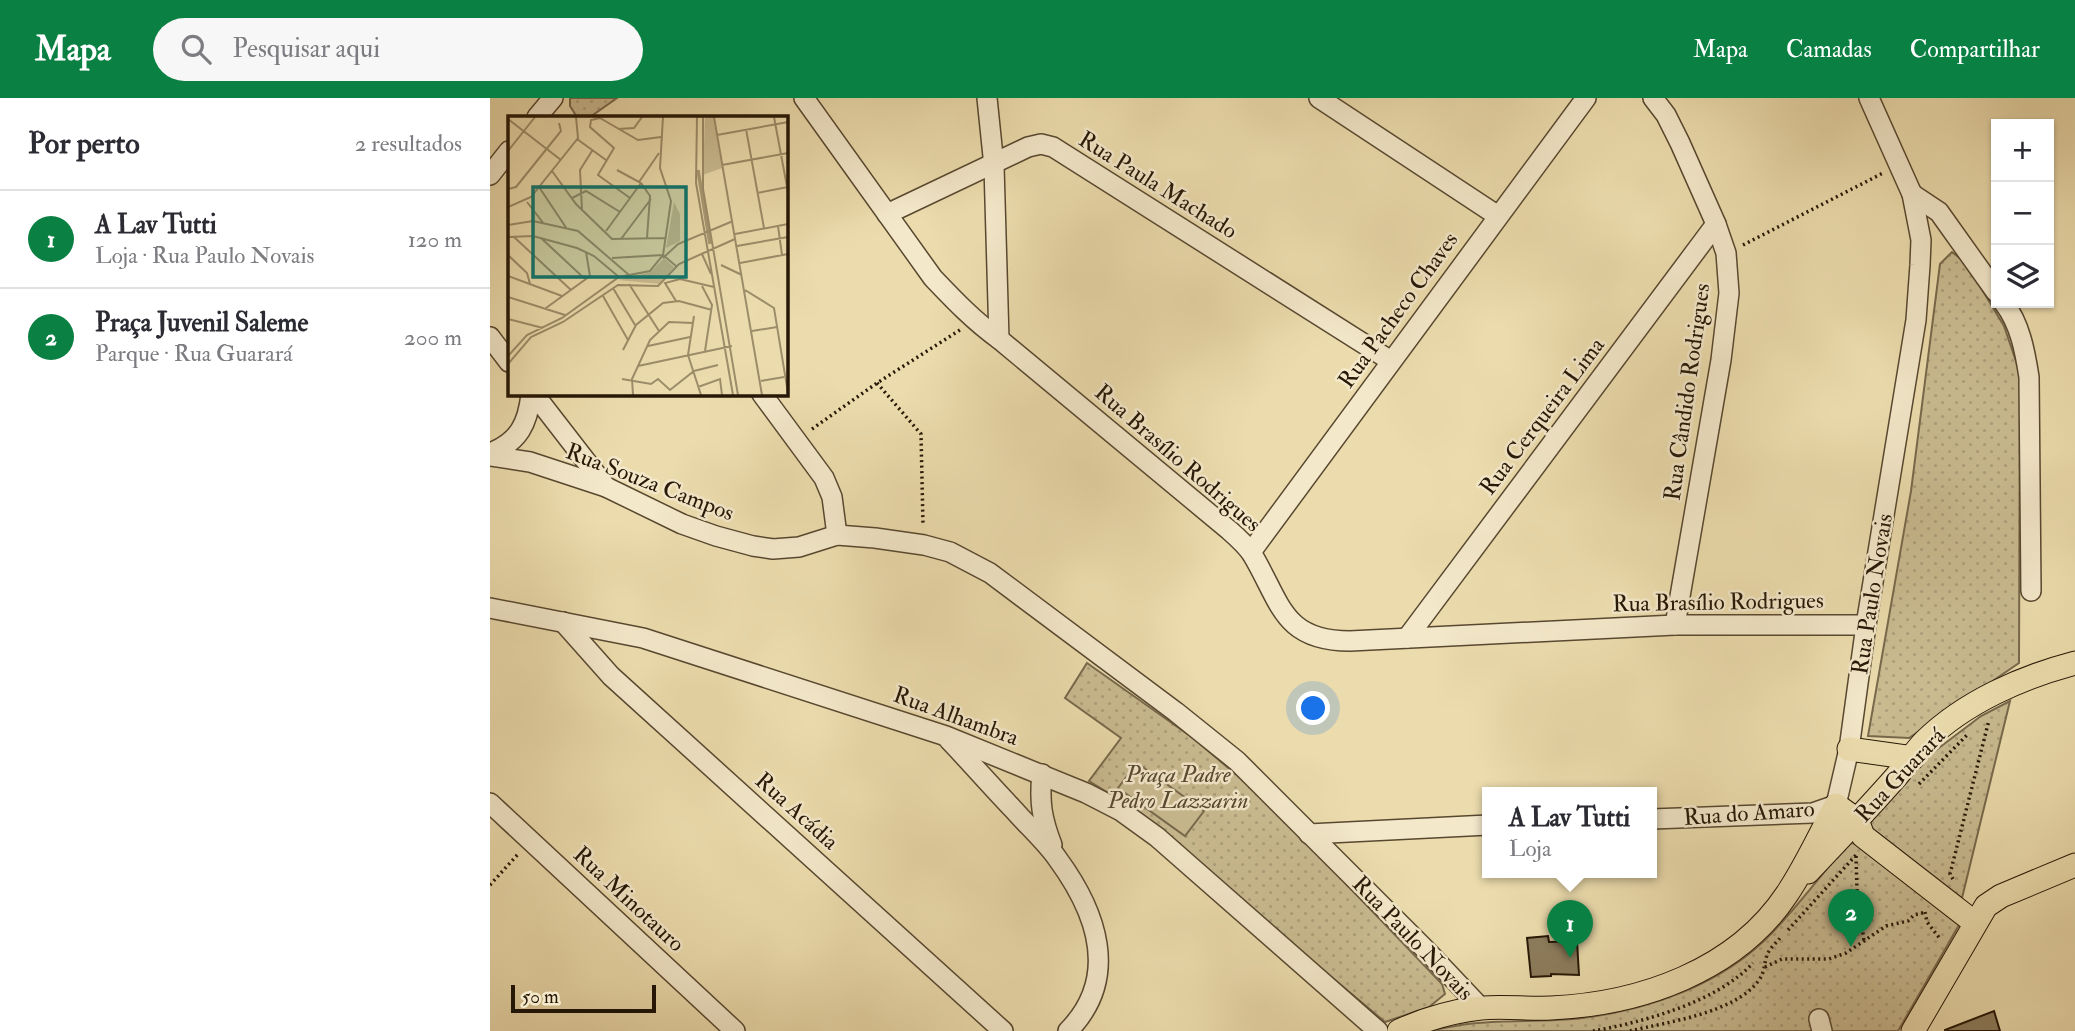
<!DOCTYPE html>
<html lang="pt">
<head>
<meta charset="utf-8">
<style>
	:root { --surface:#fff; --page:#f7f7f7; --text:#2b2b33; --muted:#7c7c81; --line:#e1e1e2; --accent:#0b8043 }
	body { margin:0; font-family:"IM FELL Double Pica",serif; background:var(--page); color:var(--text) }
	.controls { position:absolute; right:21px; top:21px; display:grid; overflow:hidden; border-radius:0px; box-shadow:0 2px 5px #0004 }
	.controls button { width:63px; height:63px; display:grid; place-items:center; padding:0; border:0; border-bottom:2px solid var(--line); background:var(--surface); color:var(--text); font:35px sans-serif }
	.scale { position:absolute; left:21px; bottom:18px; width:145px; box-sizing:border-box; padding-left:7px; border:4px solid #261706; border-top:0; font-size:19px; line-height:24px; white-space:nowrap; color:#261706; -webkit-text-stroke:5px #f3e8ca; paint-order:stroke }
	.you { position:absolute; left:824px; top:611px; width:24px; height:24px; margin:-18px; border:5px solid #fff; border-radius:50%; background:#1a73e8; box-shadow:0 0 0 10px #1a73e833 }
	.badge { display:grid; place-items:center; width:46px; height:46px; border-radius:50%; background:var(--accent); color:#fff; font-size:23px; font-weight:700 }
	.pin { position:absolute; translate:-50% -58px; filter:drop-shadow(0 2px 4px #0008) }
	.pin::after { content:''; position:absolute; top:37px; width:24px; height:21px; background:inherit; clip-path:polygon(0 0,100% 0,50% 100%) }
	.popup { position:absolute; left:992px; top:689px; width:175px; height:91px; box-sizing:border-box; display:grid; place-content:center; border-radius:0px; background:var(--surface); filter:drop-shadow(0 2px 5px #0005); font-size:23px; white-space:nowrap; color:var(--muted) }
	.popup b { font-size:26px; color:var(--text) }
	.popup::after { content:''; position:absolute; left:50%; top:100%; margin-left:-14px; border:14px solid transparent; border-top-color:var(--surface) }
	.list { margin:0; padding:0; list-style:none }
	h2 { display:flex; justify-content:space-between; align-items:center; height:91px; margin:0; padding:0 28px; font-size:30px }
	h2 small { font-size:23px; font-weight:400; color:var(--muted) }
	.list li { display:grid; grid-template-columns:46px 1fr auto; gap:21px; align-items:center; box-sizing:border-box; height:98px; padding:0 28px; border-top:2px solid var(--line) }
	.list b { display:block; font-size:26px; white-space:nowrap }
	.list p { margin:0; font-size:23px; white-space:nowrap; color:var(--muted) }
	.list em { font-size:23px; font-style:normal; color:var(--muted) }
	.icon { flex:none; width:38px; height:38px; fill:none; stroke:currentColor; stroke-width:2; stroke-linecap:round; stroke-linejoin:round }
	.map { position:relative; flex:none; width:1585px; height:933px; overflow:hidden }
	header { display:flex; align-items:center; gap:42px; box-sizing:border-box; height:98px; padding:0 35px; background:var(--accent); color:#fff }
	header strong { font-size:33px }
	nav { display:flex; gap:38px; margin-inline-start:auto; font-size:24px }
	.search { width:490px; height:63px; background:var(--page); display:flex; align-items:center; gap:18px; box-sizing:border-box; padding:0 24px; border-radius:38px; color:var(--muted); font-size:26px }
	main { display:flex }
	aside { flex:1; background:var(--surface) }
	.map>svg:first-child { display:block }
</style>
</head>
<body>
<header>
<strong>Mapa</strong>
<div class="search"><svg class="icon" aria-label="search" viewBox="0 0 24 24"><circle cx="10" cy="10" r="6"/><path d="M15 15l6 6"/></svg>Pesquisar aqui</div>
<nav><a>Mapa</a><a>Camadas</a><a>Compartilhar</a></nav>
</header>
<main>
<aside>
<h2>Por perto<small>2 resultados</small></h2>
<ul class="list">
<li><span class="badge">1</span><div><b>A Lav Tutti</b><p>Loja · Rua Paulo Novais</p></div><em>120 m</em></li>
<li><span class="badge">2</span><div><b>Praça Juvenil Saleme</b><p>Parque · Rua Guarará</p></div><em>200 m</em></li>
</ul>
</aside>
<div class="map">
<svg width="1585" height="933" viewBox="0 0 1585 933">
	<defs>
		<pattern id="park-dots" width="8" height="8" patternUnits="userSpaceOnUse" patternTransform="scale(1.75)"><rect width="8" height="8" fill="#cabb91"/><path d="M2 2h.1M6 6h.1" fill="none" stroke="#ada07c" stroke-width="1.8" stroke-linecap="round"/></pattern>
	</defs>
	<rect width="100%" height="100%" fill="#ecdcad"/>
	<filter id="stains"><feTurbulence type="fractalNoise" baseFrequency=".00286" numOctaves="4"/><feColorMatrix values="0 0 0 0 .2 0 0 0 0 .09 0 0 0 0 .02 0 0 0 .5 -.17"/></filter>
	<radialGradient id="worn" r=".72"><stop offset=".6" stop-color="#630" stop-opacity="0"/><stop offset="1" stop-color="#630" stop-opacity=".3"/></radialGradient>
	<!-- park -->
	<g fill="url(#park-dots)" stroke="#78694c" stroke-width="2">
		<path d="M80 0H127L100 19H87L80 8Z"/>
		<path d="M1462 154 1476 165 1514 228 1530 275 1529 565 1419 640 1378 638 1421 393 1450 166Z"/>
		<path d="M597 565 703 640 776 702 952 886 955 896 939 909 895 924 633 704 599 683 631 640 575 600Z"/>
		<path d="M1520 603 1472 800 1374 724 1433 662 1491 618Z"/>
		<path d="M1360 742 1469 827 1408 933H939C955 930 971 926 987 925 1022 922 1058 924 1093 920 1162 911 1232 886 1281 836 1309 807 1334 774 1360 742Z"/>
	</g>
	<!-- pitch -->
	<path fill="#cabb91" stroke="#78694c" stroke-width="2" d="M647 665 714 713 695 738 628 690Z"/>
	<!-- building -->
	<g fill="#8d7d5d" stroke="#261706" stroke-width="2">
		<path d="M1058 838 1059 844 1087 843 1089 877 1061 876V878L1041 879 1037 840Z"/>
		<path d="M1504 913 1510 933H1455V932Z"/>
	</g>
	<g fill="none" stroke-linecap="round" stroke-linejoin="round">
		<!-- minor casing -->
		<g stroke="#584830" stroke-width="22">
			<g id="minor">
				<path d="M314 0 443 180C464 202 484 223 509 241L739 432C747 439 756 447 762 456 791 504 792 543 860 543L1185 527H1376"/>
				<path d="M497 0 504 68 509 241"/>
				<path d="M829 0 1008 118"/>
				<path d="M1163 0 1176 17 1190 45 1226 126 1236 155 1239 195 1231 262 1185 527"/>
				<path d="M47 19 63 0"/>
				<path d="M0 77 19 53"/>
				<path d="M1422 96 1449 114 1506 194"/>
				<path d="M397 116 538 49 551 46 563 49 901 263"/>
				<path d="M1514 205C1530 226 1535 253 1539 279L1541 493"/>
				<path d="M0 239 19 264"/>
				<path d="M44 296 116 389"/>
				<path d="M272 296 334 380 342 399 347 437"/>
				<path d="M0 355C29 344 38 325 41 296"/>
				<path d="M0 358 40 364 116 389 192 426 226 438 263 448 283 451 309 449 347 437 385 440 434 447 460 454 500 475 686 614 747 663 936 852 991 910"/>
				<path d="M761 454 1096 0"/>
				<path d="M0 510 153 540 456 638 596 695 631 713 667 739 888 933"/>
				<path d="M73 524 121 578 513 933"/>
				<path d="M917 540 1226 126"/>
				<path d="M459 642C481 665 502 689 524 712 538 728 555 743 567 760 606 813 631 879 578 933"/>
				<path d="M552 676C549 704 552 721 562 747"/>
				<path d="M0 705 245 933"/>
				<path d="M1162 721 1323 715 1346 707 1359 651 1376 527 1426 222 1430 167 1431 142 1422 96 1379 0"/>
				<path d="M819 736 998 727"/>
				<path d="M1329 921 1332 933"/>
			</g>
		</g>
		<!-- major casing -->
		<g stroke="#261706" stroke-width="25">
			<g id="major">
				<path d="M1359 651 1423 660"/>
				<path d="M1318 774C1347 743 1377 712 1405 680 1415 669 1424 654 1435 643 1475 604 1532 579 1585 565"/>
				<path d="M909 933C933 922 964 913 991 910 1014 908 1038 911 1061 910 1150 906 1246 873 1297 796 1316 768 1330 736 1346 707L1367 722 1373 738 1485 825"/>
				<path d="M1423 933 1496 808 1511 798 1585 767"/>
			</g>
		</g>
		<!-- path -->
		<g stroke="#261706" stroke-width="3.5" stroke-dasharray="2 3.5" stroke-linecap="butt">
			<path d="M1253 147 1393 75"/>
			<path d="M387 285 431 336 433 427"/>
			<path d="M322 331 387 285 470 232"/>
			<path d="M1429 686 1477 637"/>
			<path d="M1366 758 1367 793 1374 843"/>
			<path d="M1463 781 1460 776 1499 622"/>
			<path d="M0 787 29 755"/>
			<path d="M1435 814 1437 824 1451 842"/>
			<path d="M1298 832 1366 757"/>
			<path d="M1275 869 1292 861H1339L1356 855 1396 828 1418 823 1424 817 1436 814"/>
			<path d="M1103 933C1154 924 1227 904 1263 865"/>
			<path d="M1140 933C1177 924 1246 915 1269 882 1275 874 1274 865 1277 857 1280 850 1286 845 1290 840"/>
		</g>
		<!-- minor -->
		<use href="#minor" stroke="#f3e8ca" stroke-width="19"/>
		<!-- major -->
		<use href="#major" stroke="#ecdcad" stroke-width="23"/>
	</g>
	<g text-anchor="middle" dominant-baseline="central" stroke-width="5" stroke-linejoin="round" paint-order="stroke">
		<!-- street labels -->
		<g font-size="23" fill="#261706" stroke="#f3e8ca">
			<text transform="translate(668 87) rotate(32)">Rua Paula Machado</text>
			<text transform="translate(908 212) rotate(-54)">Rua Pacheco Chaves</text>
			<text transform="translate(1197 294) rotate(-82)">Rua Cândido Rodrigues</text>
			<text transform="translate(1052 318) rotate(-53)">Rua Cerqueira Lima</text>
			<text transform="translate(688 360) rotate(41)">Rua Brasílio Rodrigues</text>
			<text transform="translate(160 384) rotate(21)">Rua Souza Campos</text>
			<text transform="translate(1382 496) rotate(-81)">Rua Paulo Novais</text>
			<text transform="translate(1228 504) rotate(-1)">Rua Brasílio Rodrigues</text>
			<text transform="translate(466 618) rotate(20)">Rua Alhambra</text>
			<text transform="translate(1410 677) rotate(-47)">Rua Guarará</text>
			<text transform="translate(307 713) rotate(42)">Rua Acádia</text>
			<text transform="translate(1259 715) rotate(-4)">Rua do Amaro</text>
			<text transform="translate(139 801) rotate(43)">Rua Minotauro</text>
			<text transform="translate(923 840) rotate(46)">Rua Paulo Novais</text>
		</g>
		<!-- park labels -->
		<g font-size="23" font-style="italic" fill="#574830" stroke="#f3e8ca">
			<text x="688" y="676">Praça Padre<tspan x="688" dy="26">Pedro Lazzarin</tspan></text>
		</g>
	</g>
	<!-- overview -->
	<g transform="translate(18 18)">
		<rect width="280" height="280" fill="#ecdcad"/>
		<path d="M166 86 172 98V125L158 132ZM156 142 166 151 152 168 110 164 143 156Z" fill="#cabb91"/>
		<path d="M197 1H205L214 52 195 59Z" fill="#cabb91"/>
		<path fill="none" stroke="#a99974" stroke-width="3.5" d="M190 54 202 128"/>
		<path fill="none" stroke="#9d8d6a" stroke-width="2" d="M189 1 188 67 225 279M195 1V73L230 279M206 1 254 279M266 1 280 76M92 2 83 4 82 11 106 32 90 59 122 82M92 2 130 24 153 21M0 3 53 44M110 13 126 12 134 1M238 13 256 112M209 19 280 6M69 23 98 44M0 35 27 1M214 49 280 37M109 54 133 67 142 80 139 122M44 55 68 88 104 123 158 122M131 66 151 37M31 71 59 113M0 73 8 71 53 15 51 7M249 77 280 71M64 82 78 75 112 96M19 86 36 108M0 91 23 81 70 22 68 1M74 94 72 54 84 35M0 109 25 105 70 115 121 159M270 110 274 139M98 115 133 67M227 118 280 108M0 121 25 120 69 132 86 140 111 161M6 121 63 174M33 122 77 163M113 123 143 83M229 130 280 121M194 138 203 158M0 139 19 157 22 168M104 142 155 139 163 85 152 52 155 1M155 142 170 128 225 105M232 147 280 138M213 149 234 159M0 160 54 180M121 168 151 215M194 170 204 189 197 235M105 172 127 209M237 174 266 192 280 277M95 180 120 224M0 181 57 199M168 185 157 167 172 163 206 171M38 192 82 160 78 136M186 200 180 239 193 279M0 203 35 212M244 215 269 211M140 230 182 221M115 234 128 209 155 187 171 185 204 194M0 240 19 219 54 202 111 161 142 155 155 139 168 150M0 248 23 221 55 206 110 169 150 170 171 148 227 123M130 250 224 230M114 263 143 268 150 263 162 274 186 255 210 249M253 265 276 261M190 271 212 263 214 279M125 279 124 263 142 224 161 206 185 207"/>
		<path fill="#0f766e" fill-opacity="0.15" stroke="#0f766e" stroke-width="3.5" d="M25 71H178V161H25Z"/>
		<rect width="280" height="280" fill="none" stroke="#261706" stroke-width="3.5"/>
	</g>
	<rect width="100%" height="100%" filter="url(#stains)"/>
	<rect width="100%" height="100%" fill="url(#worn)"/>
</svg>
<div class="controls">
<button>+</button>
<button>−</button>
<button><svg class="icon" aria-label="layers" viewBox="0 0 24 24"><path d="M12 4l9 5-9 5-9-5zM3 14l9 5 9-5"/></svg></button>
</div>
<div class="scale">50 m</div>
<div class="you"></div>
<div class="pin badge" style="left:1080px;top:860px">1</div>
<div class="popup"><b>A Lav Tutti</b>Loja</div>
<div class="pin badge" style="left:1361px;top:849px">2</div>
</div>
</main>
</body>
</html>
